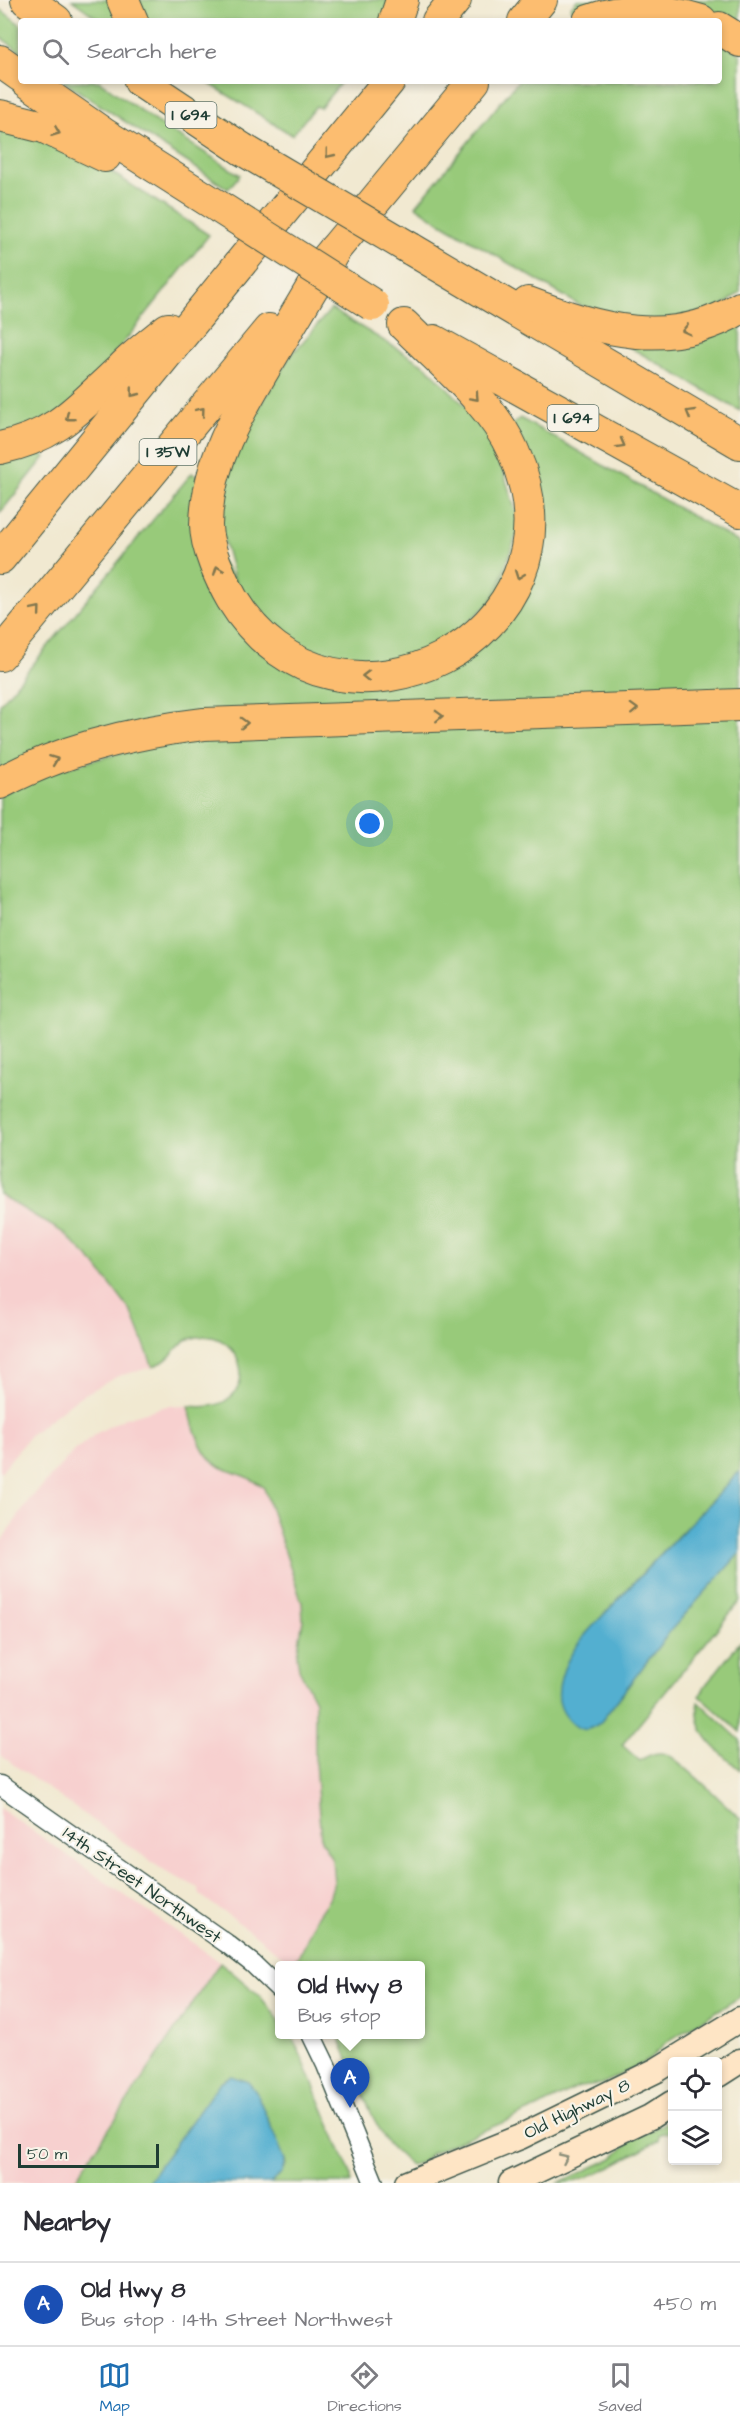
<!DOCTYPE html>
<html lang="en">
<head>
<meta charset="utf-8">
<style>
	:root { --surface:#fff; --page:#f2f2f3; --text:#2b2b33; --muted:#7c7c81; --line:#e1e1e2; --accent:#1f6fb2 }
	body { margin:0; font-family:"Architects Daughter",sans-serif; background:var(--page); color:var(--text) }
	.controls { position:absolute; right:18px; bottom:18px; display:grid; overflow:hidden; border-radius:6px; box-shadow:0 3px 9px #0003 }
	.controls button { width:54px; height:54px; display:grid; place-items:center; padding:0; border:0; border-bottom:2px solid var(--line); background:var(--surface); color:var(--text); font:30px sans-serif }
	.scale { position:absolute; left:18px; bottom:15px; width:141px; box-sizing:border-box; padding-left:6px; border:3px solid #1f3d34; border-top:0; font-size:16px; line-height:21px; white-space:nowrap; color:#1f3d34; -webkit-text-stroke:4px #f7f3e8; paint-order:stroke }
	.you { position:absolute; left:370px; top:824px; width:21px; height:21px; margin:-15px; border:4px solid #fff; border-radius:50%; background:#1a73e8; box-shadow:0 0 0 9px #1a73e833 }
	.badge { display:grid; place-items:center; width:39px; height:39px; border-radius:50%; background:var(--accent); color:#fff; font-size:20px; font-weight:700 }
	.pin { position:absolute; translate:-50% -50px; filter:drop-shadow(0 2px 3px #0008) }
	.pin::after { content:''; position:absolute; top:32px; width:21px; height:18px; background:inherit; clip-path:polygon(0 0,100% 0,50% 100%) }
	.popup { position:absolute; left:275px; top:1961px; width:150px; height:78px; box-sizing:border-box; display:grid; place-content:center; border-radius:6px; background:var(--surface); filter:drop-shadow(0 2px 4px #0005); font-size:20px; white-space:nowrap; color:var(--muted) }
	.popup b { font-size:22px; color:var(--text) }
	.popup::after { content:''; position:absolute; left:50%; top:100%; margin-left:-12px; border:12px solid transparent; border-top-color:var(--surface) }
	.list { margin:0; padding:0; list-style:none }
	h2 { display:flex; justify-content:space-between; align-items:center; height:78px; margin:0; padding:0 24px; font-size:26px }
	h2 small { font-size:20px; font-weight:400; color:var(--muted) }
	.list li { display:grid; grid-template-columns:39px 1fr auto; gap:18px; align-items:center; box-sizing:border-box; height:84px; padding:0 24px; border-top:2px solid var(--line) }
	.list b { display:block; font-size:22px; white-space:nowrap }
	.list p { margin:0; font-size:20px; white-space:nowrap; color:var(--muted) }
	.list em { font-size:20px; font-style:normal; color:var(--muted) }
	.icon { flex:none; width:33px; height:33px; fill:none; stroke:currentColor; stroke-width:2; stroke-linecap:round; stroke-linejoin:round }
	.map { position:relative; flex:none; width:740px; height:2183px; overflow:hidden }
	.search { position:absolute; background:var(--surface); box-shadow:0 3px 9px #0003; left:18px; right:18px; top:18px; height:66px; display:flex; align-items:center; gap:15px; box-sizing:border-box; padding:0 21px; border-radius:6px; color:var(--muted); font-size:22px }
	.sheet { height:162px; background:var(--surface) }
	nav { display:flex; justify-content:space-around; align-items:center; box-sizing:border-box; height:84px; border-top:2px solid var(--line); background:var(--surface); font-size:16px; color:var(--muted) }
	nav a { display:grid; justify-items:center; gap:3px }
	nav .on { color:var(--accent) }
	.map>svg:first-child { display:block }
</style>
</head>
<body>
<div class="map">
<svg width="740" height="2183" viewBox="0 0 740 2183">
	<rect width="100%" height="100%" fill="#f7f3e8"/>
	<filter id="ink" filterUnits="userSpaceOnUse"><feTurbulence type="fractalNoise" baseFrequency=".0167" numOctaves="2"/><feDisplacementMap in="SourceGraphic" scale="12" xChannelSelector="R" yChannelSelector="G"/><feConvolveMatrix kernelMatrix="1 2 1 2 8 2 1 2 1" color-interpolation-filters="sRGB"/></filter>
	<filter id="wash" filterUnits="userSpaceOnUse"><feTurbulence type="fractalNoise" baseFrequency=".008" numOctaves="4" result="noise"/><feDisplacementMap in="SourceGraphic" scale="24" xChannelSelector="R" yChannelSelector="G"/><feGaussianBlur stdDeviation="1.35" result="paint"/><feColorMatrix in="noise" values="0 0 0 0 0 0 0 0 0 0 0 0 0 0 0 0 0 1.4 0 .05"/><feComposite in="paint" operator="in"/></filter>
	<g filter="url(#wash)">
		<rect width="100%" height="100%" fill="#f1e9d1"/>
		<!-- built -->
		<g fill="#f7d0cf">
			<path d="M0 1195 64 1233 95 1264 132 1313 153 1367 118 1376 76 1399 31 1434 0 1473Z"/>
			<path d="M167 1406H189L192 1424 219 1466 248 1476 264 1488 302 1603 303 1620 297 1655 299 1669 315 1701V1762L321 1839 332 1859 334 1882 329 1899 315 1919 303 1949 292 1965 252 1932 200 1895 199 1888 166 1872 0 1755V1543L31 1498 74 1451 97 1433 125 1418Z"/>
			<path d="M0 1808 220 1962 73 2183H0Z"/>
		</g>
		<!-- green -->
		<g fill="#98ca7a" stroke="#5c8457" stroke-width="1.5">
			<path d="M72 0H110L119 21H101Z"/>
			<path d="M133 0H394L385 21H143Z"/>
			<path d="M577 0H740V30L580 16 570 8Z"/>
			<path d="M0 9 21 25V52L0 37Z"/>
			<path d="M719 40 740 54V292L728 302 711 311 645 323 579 305 438 221 416 206 518 81H719Z"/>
			<path d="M63 81H99L158 123 240 175 228 189Z"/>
			<path d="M205 81H342L320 108 316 106 292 135Z"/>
			<path d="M0 126 88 157 209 235 85 391 60 413 0 438Z"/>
			<path d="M331 309 426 366 491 432 520 525 494 599 438 648 361 667 293 644 236 584 217 515 227 461 288 359Z"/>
			<path d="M740 316V411L626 345Z"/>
			<path d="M520 418 740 543V696L199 717 0 774V704L192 473 207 483 199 529 295 668 462 658 540 504 536 474 526 449 512 425Z"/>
			<path d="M35 448 45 457 0 513V458Z"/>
			<path d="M740 714V1471L646 1569 583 1637 573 1652 600 1723 671 1630 740 1553V1601L622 1745 640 1761C648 1755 656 1751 666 1754 679 1758 726 1806 740 1818V1997L665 2043 651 2059 600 2085 579 2087 537 2108 431 2153 422 2162 410 2165 387 2143 373 2117 338 2035 421 2034V1966L292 1965 303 1949 315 1919 329 1899 334 1882 332 1859 321 1840 315 1762V1701L299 1669 297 1655 303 1620 302 1603 264 1488C251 1476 237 1475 221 1467 202 1459 192 1425 189 1406 269 1416 246 1319 189 1339 180 1342 176 1351 169 1357 165 1362 158 1364 153 1367L132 1313 95 1264 64 1233 0 1195V794L47 772 189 736Z"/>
			<path d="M740 1642V1732L700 1696 705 1686Z"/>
			<path d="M699 1702 740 1740V1770C719 1751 692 1734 699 1702Z"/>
			<path d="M220 1962 259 1995 279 2020 280 2034 290 2035 297 2046 351 2175V2183H271L286 2165 285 2160 256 2092 226 2078 220 2082 147 2183H73Z"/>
			<path d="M672 2119V2132L659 2134V2140C631 2154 589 2183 558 2183L613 2158 630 2141Z"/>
		</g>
		<!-- water -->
		<g fill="#52afd0" stroke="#387682" stroke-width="1.5">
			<path d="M740 1471V1553L671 1630 600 1723C589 1730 582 1733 572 1723 558 1710 556 1696 561 1678 569 1647 596 1623 617 1601 657 1557 700 1515 740 1471Z"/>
			<path d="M231 2076 248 2082 256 2092 285 2160 282 2172 271 2183H147L220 2082Z"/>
		</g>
	</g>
	<g filter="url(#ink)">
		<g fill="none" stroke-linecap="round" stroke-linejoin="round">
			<!-- street casing -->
			<g stroke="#3e574c" stroke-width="21">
				<g id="street">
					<path d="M0 1785 226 1943 253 1964 280 1990"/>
					<path d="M311 2034 326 2065 374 2183"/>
				</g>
			</g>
			<!-- secondary casing -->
			<g stroke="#3e574c" stroke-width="27">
				<g id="secondary">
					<path d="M718 2075 740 2061"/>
					<path d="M407 2183 520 2137 657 2070 740 2019"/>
					<path d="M511 2183 650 2117 672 2103"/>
				</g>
			</g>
			<!-- highway casing -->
			<g stroke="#3e574c" stroke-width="34">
				<g id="highway">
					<path d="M27 0 56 21"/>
					<path d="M123 0 132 21"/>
					<path d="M395 21 402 0"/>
					<path d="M438 21 455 0"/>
					<path d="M524 21 541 0"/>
					<path d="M589 21C626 7 663 9 701 21"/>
					<path d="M719 28 740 41"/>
					<path d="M0 61 21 76"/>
					<path d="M27 81 102 133 219 207"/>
					<path d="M140 81 242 149"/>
					<path d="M0 116 44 127 105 156"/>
					<path d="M335 249C315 283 294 318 274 352 242 406 207 460 206 525 206 547 221 580 232 599 335 769 597 635 513 451 492 403 441 362 404 325"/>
					<path d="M411 249 740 443"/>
					<path d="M321 266 474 81"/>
					<path d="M528 303C599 330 671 351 740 308"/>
					<path d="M434 341 740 511"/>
					<path d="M0 448C59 436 80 406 122 368 136 354 152 342 168 329"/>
					<path d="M0 558 389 81"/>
					<path d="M0 655 269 330"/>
					<path d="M0 783C62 750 134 732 204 724L740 705"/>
				</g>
			</g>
			<!-- street -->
			<use href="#street" stroke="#fff" stroke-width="18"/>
			<!-- secondary -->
			<use href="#secondary" stroke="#fee5c5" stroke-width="24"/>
			<!-- highway -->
			<use href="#highway" stroke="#fcbd6f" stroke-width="32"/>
			<!-- highway-bridge casing -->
			<g stroke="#3e574c" stroke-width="34" stroke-linecap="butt">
				<g id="highway-bridge">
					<path d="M242 149 411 249"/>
					<path d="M219 207 373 305"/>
				</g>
			</g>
			<!-- highway-bridge -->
			<use href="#highway-bridge" stroke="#fcbd6f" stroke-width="32"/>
		</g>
		<!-- one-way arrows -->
		<defs><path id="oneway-chevron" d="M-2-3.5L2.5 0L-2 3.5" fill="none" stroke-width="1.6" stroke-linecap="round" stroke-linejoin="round" transform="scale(1.5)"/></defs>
		<g stroke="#82774f">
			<use href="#oneway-chevron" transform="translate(56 132) rotate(22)"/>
			<use href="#oneway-chevron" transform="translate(329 154) rotate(129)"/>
			<use href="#oneway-chevron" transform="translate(686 330) rotate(167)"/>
			<use href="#oneway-chevron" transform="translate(134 393) rotate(129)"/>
			<use href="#oneway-chevron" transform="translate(475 397) rotate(47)"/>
			<use href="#oneway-chevron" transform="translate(201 411) rotate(-50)"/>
			<use href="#oneway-chevron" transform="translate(690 413) rotate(-150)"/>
			<use href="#oneway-chevron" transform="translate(69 417) rotate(142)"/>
			<use href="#oneway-chevron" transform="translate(621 444) rotate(29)"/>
			<use href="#oneway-chevron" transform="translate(218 570) rotate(-110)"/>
			<use href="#oneway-chevron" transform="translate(519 575) rotate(110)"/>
			<use href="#oneway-chevron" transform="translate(37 610) rotate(-50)"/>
			<use href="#oneway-chevron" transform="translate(366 676) rotate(-179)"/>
			<use href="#oneway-chevron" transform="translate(634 709) rotate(-2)"/>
			<use href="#oneway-chevron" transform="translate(439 716) rotate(-2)"/>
			<use href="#oneway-chevron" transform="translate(244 723) rotate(-2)"/>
			<use href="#oneway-chevron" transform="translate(54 760) rotate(-21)"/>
		</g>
		<use stroke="#8e917c" href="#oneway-chevron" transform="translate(564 2158) rotate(-25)"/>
	</g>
	<g text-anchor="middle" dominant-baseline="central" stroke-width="4.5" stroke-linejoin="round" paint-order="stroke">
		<!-- shield labels -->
		<g fill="#f7f3e8" stroke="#60746a" stroke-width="1.5">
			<rect x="165.5" y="102" width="51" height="26" rx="4.5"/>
			<rect x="547.5" y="405" width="51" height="26" rx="4.5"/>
			<rect x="139.5" y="439" width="57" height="26" rx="4.5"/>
		</g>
		<g font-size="16" font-weight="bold" fill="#1f3d34">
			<text x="191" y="115">I 694</text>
			<text x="573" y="418">I 694</text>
			<text x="168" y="452">I 35W</text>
		</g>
		<!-- street labels -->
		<g font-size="18" fill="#1f3d34" stroke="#f7f3e8">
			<text transform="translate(142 1885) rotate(35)">14th Street Northwest</text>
			<text transform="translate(577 2109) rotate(-26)">Old Highway 8</text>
		</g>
	</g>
</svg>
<div class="controls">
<button><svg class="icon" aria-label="locate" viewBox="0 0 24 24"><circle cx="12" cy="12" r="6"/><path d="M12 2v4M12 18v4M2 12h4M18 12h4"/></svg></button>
<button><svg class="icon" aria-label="layers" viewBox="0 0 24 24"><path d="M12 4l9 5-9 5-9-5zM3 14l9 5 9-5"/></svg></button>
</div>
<div class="scale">50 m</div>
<div class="you"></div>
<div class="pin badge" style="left:350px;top:2108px;background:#1a4fb4">A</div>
<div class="popup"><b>Old Hwy 8</b>Bus stop</div>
<div class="search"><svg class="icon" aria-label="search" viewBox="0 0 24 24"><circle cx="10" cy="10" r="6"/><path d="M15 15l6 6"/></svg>Search here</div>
</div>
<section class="sheet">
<h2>Nearby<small></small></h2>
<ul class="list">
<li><span class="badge" style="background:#1a4fb4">A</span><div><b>Old Hwy 8</b><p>Bus stop · 14th Street Northwest</p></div><em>450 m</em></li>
</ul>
</section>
<nav>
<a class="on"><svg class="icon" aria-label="map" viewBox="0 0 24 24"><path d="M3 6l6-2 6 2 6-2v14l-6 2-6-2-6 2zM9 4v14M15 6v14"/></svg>Map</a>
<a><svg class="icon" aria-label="directions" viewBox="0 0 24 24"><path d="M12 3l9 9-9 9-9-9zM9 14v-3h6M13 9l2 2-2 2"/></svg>Directions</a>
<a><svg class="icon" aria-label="saved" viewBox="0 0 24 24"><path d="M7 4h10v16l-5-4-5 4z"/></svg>Saved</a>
</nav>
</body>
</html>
